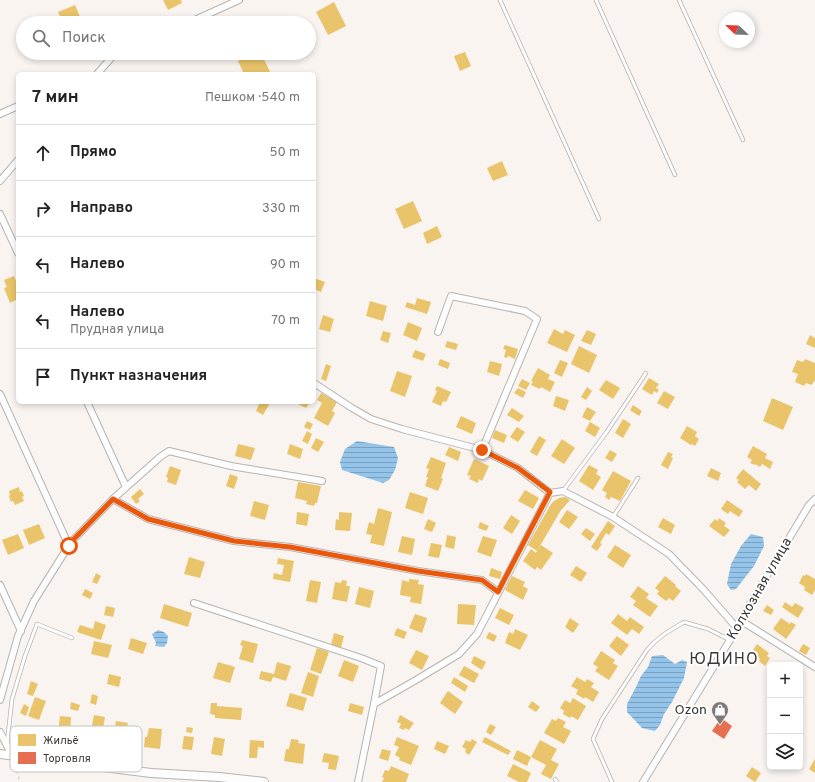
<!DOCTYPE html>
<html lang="ru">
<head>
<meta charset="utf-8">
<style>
	:root { --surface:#fff; --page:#f2f2f2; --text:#222; --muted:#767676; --line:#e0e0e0 }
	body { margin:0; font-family:Overpass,sans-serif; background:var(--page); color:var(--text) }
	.controls { position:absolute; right:12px; bottom:12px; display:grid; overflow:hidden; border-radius:6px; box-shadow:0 2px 6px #0003 }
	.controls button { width:36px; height:36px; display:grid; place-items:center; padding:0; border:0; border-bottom:1px solid var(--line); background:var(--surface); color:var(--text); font:20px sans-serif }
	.compass { position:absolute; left:719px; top:12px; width:36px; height:36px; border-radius:50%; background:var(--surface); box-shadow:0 2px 6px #0003; rotate:293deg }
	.stop { position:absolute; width:12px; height:12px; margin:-9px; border:3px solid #ea580c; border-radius:50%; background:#fff }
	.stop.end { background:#ea580c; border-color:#fff; box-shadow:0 1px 4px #0008 }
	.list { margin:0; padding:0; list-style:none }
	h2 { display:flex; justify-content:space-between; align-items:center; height:52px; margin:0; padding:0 16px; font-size:17px }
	h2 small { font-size:13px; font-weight:400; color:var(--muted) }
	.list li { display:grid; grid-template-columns:26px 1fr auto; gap:12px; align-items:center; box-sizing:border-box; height:56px; padding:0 16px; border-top:1px solid var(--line) }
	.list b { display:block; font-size:15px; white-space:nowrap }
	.list p { margin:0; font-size:13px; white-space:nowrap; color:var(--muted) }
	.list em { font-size:13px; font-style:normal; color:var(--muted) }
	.icon { flex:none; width:22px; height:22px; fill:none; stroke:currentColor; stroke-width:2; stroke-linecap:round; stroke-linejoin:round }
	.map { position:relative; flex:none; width:815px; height:782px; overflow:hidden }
	.search { position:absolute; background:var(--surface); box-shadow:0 2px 6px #0003; left:16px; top:16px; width:300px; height:44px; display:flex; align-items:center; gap:10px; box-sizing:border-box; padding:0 14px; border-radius:22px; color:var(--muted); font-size:15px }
	.panel { position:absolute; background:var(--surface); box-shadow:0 2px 6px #0003; left:16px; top:72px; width:300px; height:332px; border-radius:6px }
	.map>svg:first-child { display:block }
</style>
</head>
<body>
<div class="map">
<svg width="815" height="782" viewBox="0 0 815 782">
	<defs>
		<pattern id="water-rules" width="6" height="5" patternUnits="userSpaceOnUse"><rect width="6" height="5" fill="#94c4e9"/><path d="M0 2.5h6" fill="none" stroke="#7aa0be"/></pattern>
	</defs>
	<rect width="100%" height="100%" fill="#f9f4f0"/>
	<!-- water -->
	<g fill="url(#water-rules)">
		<path d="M357 441 394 447 398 458 395 470 389 480 383 483 342 470 340 462 345 449Z"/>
		<path d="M751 534 763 537 764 546 754 566 736 589 731 590 727 584 731 564 741 546Z"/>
		<path d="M158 630 164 632 168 636 167 643 164 647 155 646 156 643 152 634Z"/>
		<path d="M663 655 675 664 682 660 687 662 684 678 672 702 664 714 660 725 655 731 642 728 627 712V704L636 687 641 676 648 667 652 656Z"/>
	</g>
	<!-- homes -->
	<g fill="#e9c46a">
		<path d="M163 0H181L182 3 168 10Z"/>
		<path d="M334 2 346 26 328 35 316 12Z"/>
		<path d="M75 5 81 19 72 23H63L58 12Z"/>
		<path d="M127 17 129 23H113Z"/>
		<path d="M465 52 471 66 460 71 454 56Z"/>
		<path d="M255 53H261L271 74H244L238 61Z"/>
		<path d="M502 161 508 175 493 181 487 168Z"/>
		<path d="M413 201 422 221 404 229 395 209Z"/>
		<path d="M437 226 442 237 427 244 423 233Z"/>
		<path d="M14 276 18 286V305L16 300 10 303 4 288 7 287 4 280Z"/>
		<path d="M314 278 325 282 321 292 314 289Z"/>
		<path d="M417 298 431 302 427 314 405 307 407 302 415 305Z"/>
		<path d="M370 301 387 306 383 321 366 316Z"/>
		<path d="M323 315 334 319 330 332 319 329Z"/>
		<path d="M408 322 422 328 417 341 403 335Z"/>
		<path d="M554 329 563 334 565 330 575 335 567 352 547 343Z"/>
		<path d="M587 330 596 334 591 345 581 341Z"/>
		<path d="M383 331 391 333 388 343 380 340Z"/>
		<path d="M810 335 815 338V348L806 344Z"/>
		<path d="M447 341 458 344 456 350 445 347Z"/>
		<path d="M505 345 518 349 515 359 508 356 507 358 504 357 506 350 503 349Z"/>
		<path d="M579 346 597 355 589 373 571 364Z"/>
		<path d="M415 350 426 354 423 361 412 357Z"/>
		<path d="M440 359 450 363 448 369 438 365Z"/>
		<path d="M805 359 815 363V382L814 381 812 385 806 383 804 386 795 382 798 374 792 372 797 360 803 362Z"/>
		<path d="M560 360 568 363 562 377 554 373Z"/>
		<path d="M490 361 502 364 499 376 487 372Z"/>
		<path d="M326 364 331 366 326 381 321 379Z"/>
		<path d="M538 368 550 375 548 379 555 382 550 392 541 387 540 389 531 385 533 382 531 381Z"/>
		<path d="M397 371 412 376 405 397 390 391Z"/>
		<path d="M649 378 659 384 656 388 659 390 657 393 654 391 652 395 642 389Z"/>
		<path d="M522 379 530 383 526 390 518 386Z"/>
		<path d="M606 380 620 388 613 399 599 390Z"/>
		<path d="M437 386 451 392 446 402 443 401 441 406 432 402 437 391 435 390Z"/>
		<path d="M587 387 592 391 586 400 581 397Z"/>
		<path d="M518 388 526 392 523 398 514 393Z"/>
		<path d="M664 391 675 397 668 409 657 403Z"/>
		<path d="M321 393 337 402 332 411 335 413 328 426 314 418 322 403 317 400Z"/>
		<path d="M556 396 569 400 565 411 553 406Z"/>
		<path d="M772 398 793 407 783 430 763 421Z"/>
		<path d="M260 402H267L270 403 263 415 256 411Z"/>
		<path d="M294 402H310L306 408Z"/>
		<path d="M633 405 642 411 639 416 630 410Z"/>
		<path d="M587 407 596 412 590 421 582 417Z"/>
		<path d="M512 408 524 416 519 422 507 415Z"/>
		<path d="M461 416 476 423 472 434 456 427Z"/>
		<path d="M623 419 631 424 623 438 615 433Z"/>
		<path d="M307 421 313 424 310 430 304 427Z"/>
		<path d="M590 422 600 428 595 437 585 431Z"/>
		<path d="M687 426 697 432 695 436 699 439 695 446 692 444 691 445 680 438Z"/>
		<path d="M517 427 525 432 518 442 510 437Z"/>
		<path d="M495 430 507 435 504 443 492 438Z"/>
		<path d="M307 431 312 434 308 444 302 441Z"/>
		<path d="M539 436 546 440 537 456 530 452Z"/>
		<path d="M316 438 324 442 318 452 311 448Z"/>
		<path d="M562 439 575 448 564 464 551 456Z"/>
		<path d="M238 444 255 448 251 460 235 456Z"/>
		<path d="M290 444 303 449 300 459 287 454Z"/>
		<path d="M753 446 767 454 765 458 773 462 770 469 762 464 760 467 755 464V465L750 463 752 460 747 457Z"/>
		<path d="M449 447 461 452 458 461 445 455Z"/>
		<path d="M610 450 617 454 612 462 605 458Z"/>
		<path d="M668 452 673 454 671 457 673 458 668 469 661 465Z"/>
		<path d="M431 457 446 463 441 478 443 479 438 491 425 486 428 477H426L429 469 426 468Z"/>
		<path d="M474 459 489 466 482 481 479 479 478 483 469 479 471 476 467 475Z"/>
		<path d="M589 465 598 470 596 474 601 477 593 490 579 481Z"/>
		<path d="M170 466 181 470 176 485 167 482 168 478 166 477Z"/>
		<path d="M711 468 721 473 718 481 707 476Z"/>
		<path d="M743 469 761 484 756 491 749 485 745 489 737 482 739 480 736 478Z"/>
		<path d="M613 471 631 481 620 501 611 497 609 500 605 497 607 493 602 490Z"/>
		<path d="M230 474 238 477 234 489 226 486Z"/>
		<path d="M298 482 321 486 317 503H315L314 506 306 504 307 501 295 498Z"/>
		<path d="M19 487 20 492 22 491 24 496 22 497 24 501 15 505 13 501 11 502 9 496 10 495 9 491Z"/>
		<path d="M140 489 144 494 138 499 140 501 136 504 131 497Z"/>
		<path d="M525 490 539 498 533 509 518 501Z"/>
		<path d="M410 492 428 498 423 514 405 508Z"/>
		<path d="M565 497 570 500 564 507 561 510 537 551 528 545 551 504 554 501 559 498Z"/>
		<path d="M727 500 743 511 739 517 730 511 728 514 721 509Z"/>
		<path d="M254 501 269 505 265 520 250 516Z"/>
		<path d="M378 508 392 512 384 546 370 543 372 535 366 534 369 522 374 524Z"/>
		<path d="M567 510 578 517 569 529 559 522Z"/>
		<path d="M297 512 309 514 307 526 296 524Z"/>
		<path d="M339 512 352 513 350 531 335 530 336 519 339 520Z"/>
		<path d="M511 515 520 521 512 534 503 528Z"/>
		<path d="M663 518 675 525 671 534 658 527Z"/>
		<path d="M719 518 726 523 724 526 730 530 724 537 709 526 715 519 718 521Z"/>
		<path d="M428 519 436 523 432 532 424 529Z"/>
		<path d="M608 521 615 526 609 535 606 533 600 543 602 544 597 551 591 547Z"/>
		<path d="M480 522 489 526 486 531 478 528Z"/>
		<path d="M39 524 45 538 29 545 23 530Z"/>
		<path d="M586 528 595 534 590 541 581 534Z"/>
		<path d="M18 534 24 548 8 555 2 540Z"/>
		<path d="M447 535 456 537 454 549 445 547Z"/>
		<path d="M402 536 415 539 412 555 398 552Z"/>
		<path d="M483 536 497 540 491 557 477 552Z"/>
		<path d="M431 543 442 545 439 558 428 556Z"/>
		<path d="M541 545 553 553 541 570 537 567 535 570 523 561 531 549 536 553 535 554Z"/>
		<path d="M615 545 631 555 623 568 607 557Z"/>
		<path d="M189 557 205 562 200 578 184 574Z"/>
		<path d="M278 558 294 561 290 582 273 579 274 573 282 575 284 565 277 564Z"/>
		<path d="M576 566 587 573 581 582 570 575Z"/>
		<path d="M491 568 502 572 500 579 489 576Z"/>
		<path d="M96 573 101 576 97 584 92 582Z"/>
		<path d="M806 574 815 579V590L812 595 804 590 805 587 799 583 803 575 805 576Z"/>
		<path d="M512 576 525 582 523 586 528 589 523 600 505 590Z"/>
		<path d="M665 576 676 585 675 586 681 591 673 601 669 598 666 601 657 594 659 591 655 588Z"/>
		<path d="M409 579 419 580 418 584 424 585 421 604 410 602 411 597 400 595 402 580 409 582Z"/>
		<path d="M310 580 321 582 317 603 306 601Z"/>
		<path d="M342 580 347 581 346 586H350L347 602 332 599 335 582 341 583Z"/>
		<path d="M638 586 649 594 646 598 658 606 650 617 633 605 636 601 630 597Z"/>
		<path d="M359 587 374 591 370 608 355 604Z"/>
		<path d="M85 589 93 593 90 599 82 595Z"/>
		<path d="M785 602 792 607 795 603 804 608 798 618 782 607Z"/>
		<path d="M164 604 192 613 188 627 160 618Z"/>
		<path d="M458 604 476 605 474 625 457 624Z"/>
		<path d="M767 605 774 610 771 615 763 611Z"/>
		<path d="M106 606 115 608 113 617 104 615Z"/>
		<path d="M500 608 514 615 509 625 495 618Z"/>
		<path d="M415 614 427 618 422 633 409 628Z"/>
		<path d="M618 614 627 621 630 617 644 627 639 634 632 629 627 635 611 623Z"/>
		<path d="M570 618 579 624 573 633 565 627Z"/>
		<path d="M781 618 790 624 791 622 796 625 786 639 773 629Z"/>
		<path d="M95 621 106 625 101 640 77 632 80 625 93 629Z"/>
		<path d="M397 628 407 632 404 639 394 635Z"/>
		<path d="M515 629 528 635 520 650 505 643 509 632 513 634Z"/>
		<path d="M489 632 497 636 494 642 486 638Z"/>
		<path d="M334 633 344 636 341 648 331 645Z"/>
		<path d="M617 636 629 645 621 656 609 646Z"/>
		<path d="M131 638 147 643 143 654 128 649Z"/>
		<path d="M242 640 258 644 253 663 239 659 243 646 240 645Z"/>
		<path d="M94 641 112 645 108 658 91 654Z"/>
		<path d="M757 644 769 653 767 656 770 658 765 666 759 661 760 659 751 653Z"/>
		<path d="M803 644 810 648 806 655 799 651Z"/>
		<path d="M317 648 329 652 321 674 310 670Z"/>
		<path d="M416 650 429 656 422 670 409 663Z"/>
		<path d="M601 651 615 660 613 663 618 666 609 680 595 671 598 667 593 664Z"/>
		<path d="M474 656 486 662 482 670 471 663Z"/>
		<path d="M344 660 359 666 353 682 338 676Z"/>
		<path d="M218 662 235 667 230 683 213 678Z"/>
		<path d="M277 662 291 666 286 681 273 677 271 682 259 679 261 671 274 674Z"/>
		<path d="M464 666 479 674 474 683 459 675Z"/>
		<path d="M308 672 319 676 313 697 301 693Z"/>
		<path d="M109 674 121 677 119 687 107 684Z"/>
		<path d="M454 677 468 686 465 692 451 683Z"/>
		<path d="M577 677 585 682 587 679 594 683 591 687 599 692 593 702 585 697 584 699 576 694 578 690 571 686Z"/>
		<path d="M31 681 38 684 33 696 27 694Z"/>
		<path d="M448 691 463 702 455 714 440 703Z"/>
		<path d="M290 693 307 698 303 711 286 706Z"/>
		<path d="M92 694 98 696 96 705 90 703Z"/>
		<path d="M35 697 46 701 39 720 28 716Z"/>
		<path d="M573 698 586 706 578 720 571 716 570 718 563 714 564 711 560 708 565 700 570 703Z"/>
		<path d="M532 701 540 707 536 712 528 707Z"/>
		<path d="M71 702 80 705 78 711 70 709Z"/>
		<path d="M211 703H217V706L242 708 241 720 215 718V715L210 714Z"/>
		<path d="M350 703 364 707 362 715 348 711Z"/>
		<path d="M24 704 29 707 26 716 20 713Z"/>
		<path d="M94 715 105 717 101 740 91 738 90 744 83 743 86 730 91 731Z"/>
		<path d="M400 715 414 723 409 730 405 728 404 730 399 728 401 724 397 722Z"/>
		<path d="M60 716 71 717 70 735 58 734Z"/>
		<path d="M558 718 566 722 563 727 571 731 564 744 544 733 552 719 556 721Z"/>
		<path d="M116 721 128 723 123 744 112 742Z"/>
		<path d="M490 724 496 727 491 735 486 732Z"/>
		<path d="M187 727 193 728 192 733 186 732Z"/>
		<path d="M149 728 162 729 160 749 144 747 145 737H147Z"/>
		<path d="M184 736 194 737 192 750 182 749Z"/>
		<path d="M214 737 225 739 222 756 211 754Z"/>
		<path d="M397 737 419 746 411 765 399 760 400 758 395 755 399 747 394 745Z"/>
		<path d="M485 737 511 751 508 755 482 742Z"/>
		<path d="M291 739 299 740 298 743 305 744 303 764 284 761 286 749H289Z"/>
		<path d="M472 739 477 742 469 755 465 752 466 749 462 747 466 740 470 742Z"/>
		<path d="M250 740 264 741V748L258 747 257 758H249Z"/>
		<path d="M540 740 557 749 551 760 559 764 551 779 541 774 546 765 531 757Z"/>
		<path d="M437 741 449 746 445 754 434 749Z"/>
		<path d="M382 749 391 751 388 761 379 758Z"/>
		<path d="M517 750 531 757 527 766 513 759Z"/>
		<path d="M324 753 339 756 336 770 328 769 329 763 322 762Z"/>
		<path d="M815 759V773L809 769Z"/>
		<path d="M513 764 531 773 527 782H519L507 776Z"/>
		<path d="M391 766 409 774 406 782H382L384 778 382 777 385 770 389 771Z"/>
		<path d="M752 767 761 773 755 782 746 776Z"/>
	</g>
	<!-- shops -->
	<path fill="#e76f51" d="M721 718 732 726 724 739 712 731Z"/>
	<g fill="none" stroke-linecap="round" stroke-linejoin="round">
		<!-- service casing -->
		<g stroke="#b7b3b0" stroke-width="4.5">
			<g id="service">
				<path d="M500 0 599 219"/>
				<path d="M596 0 675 175"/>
				<path d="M679 0 743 140"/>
				<path d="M563 491 606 433 646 373"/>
				<path d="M613 517 638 478"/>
				<path d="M7 744 12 699 25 656 37 624 72 638"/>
				<path d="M555 779 557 782"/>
				<path d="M612 782 593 739 602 719 647 650C658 637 669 631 684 622L708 629 730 640"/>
			</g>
		</g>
		<!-- minor casing -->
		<g stroke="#b7b3b0" stroke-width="8">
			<g id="minor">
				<path d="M188 23 239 0"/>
				<path d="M97 74 112 57 121 53"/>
				<path d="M0 114 18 106"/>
				<path d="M0 181 18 160"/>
				<path d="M0 214 18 253"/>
				<path d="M438 332 451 296 525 311 537 319 482 450"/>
				<path d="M314 383 352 408 371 419 402 429 482 450 518 468 550 493"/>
				<path d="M0 394 69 546"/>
				<path d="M87 402 126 487"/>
				<path d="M113 499 148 519 234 541 290 547 418 571 482 580 498 592"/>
				<path d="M0 585 21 631"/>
				<path d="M194 603 361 658 381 666 374 704"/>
				<path d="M740 620 815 667"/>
				<path d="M0 700 18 636 34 601 71 542 113 499 160 457 169 451 231 466 322 481"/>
				<path d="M0 732 13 757"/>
				<path d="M358 782 374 704 416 680 459 654 477 634 550 493 563 491 613 517 669 554 704 590 736 627"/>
				<path d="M643 782 730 640 736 627 809 505 815 499"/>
			</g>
		</g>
		<!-- tertiary casing -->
		<g stroke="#b7b3b0" stroke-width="10">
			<path id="tertiary" d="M0 754 151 773 219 777 264 782"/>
		</g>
		<!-- path -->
		<path stroke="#d9d7d6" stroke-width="1.5" stroke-dasharray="3 3" stroke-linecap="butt" d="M15 765 20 782"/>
		<!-- service -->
		<use href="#service" stroke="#fefdfd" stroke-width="3"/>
		<!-- minor -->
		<use href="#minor" stroke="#fefdfd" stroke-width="6"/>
		<!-- tertiary -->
		<use href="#tertiary" stroke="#fefdfd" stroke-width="8"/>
	</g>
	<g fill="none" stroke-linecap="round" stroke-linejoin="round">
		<!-- route -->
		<path stroke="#ea580c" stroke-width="5" d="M69 546 71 542 113 499 148 519 234 541 290 547 418 571 482 580 498 592 550 492 518 468 482 450"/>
	</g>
	<!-- icons -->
	<defs>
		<g id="shop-pin" transform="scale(0.9)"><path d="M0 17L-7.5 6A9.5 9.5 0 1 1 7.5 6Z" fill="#7e7976" stroke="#fff"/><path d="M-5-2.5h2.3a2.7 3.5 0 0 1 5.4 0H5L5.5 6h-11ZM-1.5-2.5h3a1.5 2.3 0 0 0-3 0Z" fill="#fff"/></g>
	</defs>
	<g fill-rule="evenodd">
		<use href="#shop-pin" x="720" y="710"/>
	</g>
	<g text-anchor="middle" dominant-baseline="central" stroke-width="4" stroke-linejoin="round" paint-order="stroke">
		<!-- street labels -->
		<g font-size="14" fill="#3b3734" stroke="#fff">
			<text transform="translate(760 589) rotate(-60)">Колхозная улица</text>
		</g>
		<!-- poi labels -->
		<g font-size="14" fill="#3b3734" stroke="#fff" text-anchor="end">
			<text x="707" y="710">Ozon</text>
		</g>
		<!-- quarter labels -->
		<g font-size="16" letter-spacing="1" fill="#3b3734" stroke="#fff">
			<text x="724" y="660">ЮДИНО</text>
		</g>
	</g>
	<!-- legend -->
	<rect x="10" y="726" width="132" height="46" rx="6" fill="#fff" stroke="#c4c3c2" stroke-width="1"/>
	<rect x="18" y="734" width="18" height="12" fill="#e9c46a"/>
	<rect x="18" y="752" width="18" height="12" fill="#e76f51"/>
	<g font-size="11" fill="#3b3734">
		<text x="43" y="744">Жильё</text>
		<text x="43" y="762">Торговля</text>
	</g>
</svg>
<div class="controls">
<button>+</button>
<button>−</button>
<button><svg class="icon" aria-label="layers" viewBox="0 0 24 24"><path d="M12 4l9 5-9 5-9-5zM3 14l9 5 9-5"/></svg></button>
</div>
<svg class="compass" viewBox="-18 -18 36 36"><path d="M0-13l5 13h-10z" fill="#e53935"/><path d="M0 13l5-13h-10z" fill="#767676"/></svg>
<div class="stop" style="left:69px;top:546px"></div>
<div class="stop end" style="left:482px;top:450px"></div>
<div class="search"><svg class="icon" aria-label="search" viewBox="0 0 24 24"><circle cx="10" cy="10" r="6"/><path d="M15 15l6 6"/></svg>Поиск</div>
<section class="panel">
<h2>7 мин<small>Пешком · 540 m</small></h2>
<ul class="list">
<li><svg class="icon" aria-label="ahead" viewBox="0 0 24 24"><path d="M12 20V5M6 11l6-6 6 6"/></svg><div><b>Прямо</b></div><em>50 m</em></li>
<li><svg class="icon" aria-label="right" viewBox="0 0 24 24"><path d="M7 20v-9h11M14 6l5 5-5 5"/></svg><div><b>Направо</b></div><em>330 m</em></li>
<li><svg class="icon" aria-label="left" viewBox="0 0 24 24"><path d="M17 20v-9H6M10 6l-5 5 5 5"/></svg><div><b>Налево</b></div><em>90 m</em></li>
<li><svg class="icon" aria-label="left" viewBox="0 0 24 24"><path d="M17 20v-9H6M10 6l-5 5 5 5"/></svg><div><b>Налево</b><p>Прудная улица</p></div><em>70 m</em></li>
<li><svg class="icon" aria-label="arrive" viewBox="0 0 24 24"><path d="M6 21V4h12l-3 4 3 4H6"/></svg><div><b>Пункт назначения</b></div></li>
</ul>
</section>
</div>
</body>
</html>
